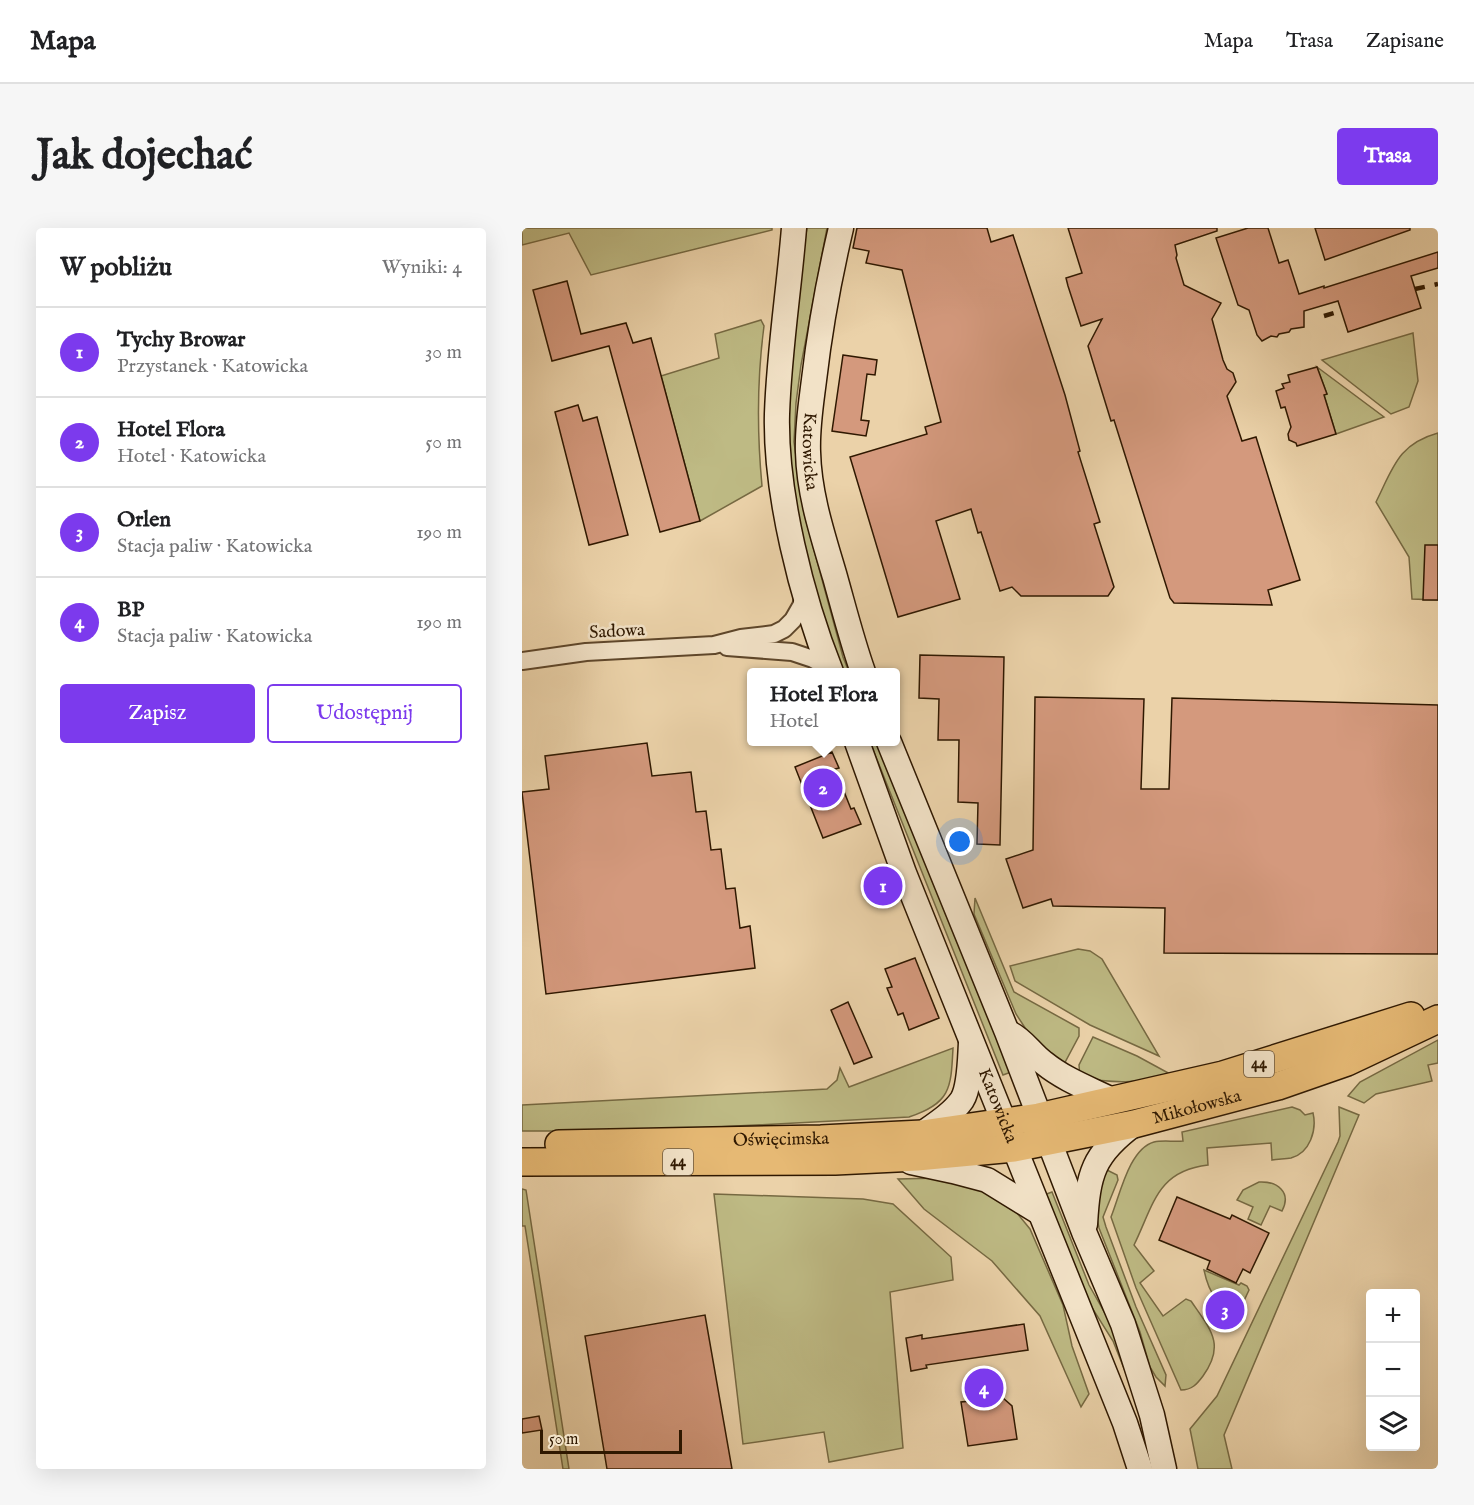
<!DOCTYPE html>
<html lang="pl">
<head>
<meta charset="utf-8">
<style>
	:root { --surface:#fff; --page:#f6f6f6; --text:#202124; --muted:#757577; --line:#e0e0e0; --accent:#7c3aed }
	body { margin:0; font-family:"IM FELL English",serif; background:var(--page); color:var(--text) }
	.controls { position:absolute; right:18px; bottom:18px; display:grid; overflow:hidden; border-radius:6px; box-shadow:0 6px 24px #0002 }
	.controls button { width:54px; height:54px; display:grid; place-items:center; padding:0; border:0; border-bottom:2px solid var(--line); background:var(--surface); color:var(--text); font:30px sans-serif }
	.scale { position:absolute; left:18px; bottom:15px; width:142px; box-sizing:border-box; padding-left:6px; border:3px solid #2f1800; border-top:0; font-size:16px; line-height:21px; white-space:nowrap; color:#2f1800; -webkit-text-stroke:4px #f2e2c7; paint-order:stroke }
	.you { position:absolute; left:438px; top:614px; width:21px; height:21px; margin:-15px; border:4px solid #fff; border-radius:50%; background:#1a73e8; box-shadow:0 0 0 9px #1a73e833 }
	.badge { display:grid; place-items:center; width:39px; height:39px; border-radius:50%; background:var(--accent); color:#fff; font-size:20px; font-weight:700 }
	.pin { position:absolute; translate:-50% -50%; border:3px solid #fff; box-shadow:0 2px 6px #0006 }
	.popup { position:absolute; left:225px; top:440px; width:153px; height:78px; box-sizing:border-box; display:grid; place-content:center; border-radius:6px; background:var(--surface); filter:drop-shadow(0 2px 4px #0005); font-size:20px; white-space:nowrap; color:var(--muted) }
	.popup b { font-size:22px; color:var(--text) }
	.popup::after { content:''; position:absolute; left:50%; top:100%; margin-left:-12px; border:12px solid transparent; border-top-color:var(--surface) }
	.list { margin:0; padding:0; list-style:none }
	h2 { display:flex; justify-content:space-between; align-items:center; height:78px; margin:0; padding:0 24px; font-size:26px }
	h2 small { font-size:20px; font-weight:400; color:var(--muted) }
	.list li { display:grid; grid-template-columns:39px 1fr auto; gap:18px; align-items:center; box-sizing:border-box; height:90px; padding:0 24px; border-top:2px solid var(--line) }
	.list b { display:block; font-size:22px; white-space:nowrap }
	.list p { margin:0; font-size:20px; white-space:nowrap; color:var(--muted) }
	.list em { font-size:20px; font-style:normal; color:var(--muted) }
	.actions { display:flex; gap:12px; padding:18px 24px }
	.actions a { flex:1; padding:14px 0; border:2px solid var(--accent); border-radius:6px; text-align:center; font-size:21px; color:var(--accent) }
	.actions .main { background:var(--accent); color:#fff }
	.icon { flex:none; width:33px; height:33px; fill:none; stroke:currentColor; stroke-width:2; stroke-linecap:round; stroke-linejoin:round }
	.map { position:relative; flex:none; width:916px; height:1241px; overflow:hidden; border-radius:6px }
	header { display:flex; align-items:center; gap:36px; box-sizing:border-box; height:84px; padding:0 30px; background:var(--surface); border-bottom:2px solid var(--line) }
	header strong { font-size:28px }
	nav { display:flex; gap:33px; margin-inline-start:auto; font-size:21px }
	.intro { display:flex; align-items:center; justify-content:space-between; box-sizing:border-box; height:144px; padding:0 36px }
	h1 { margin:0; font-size:42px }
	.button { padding:15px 27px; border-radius:6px; background:var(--accent); color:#fff; font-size:21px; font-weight:700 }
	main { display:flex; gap:36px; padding:0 36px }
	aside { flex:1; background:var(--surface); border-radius:6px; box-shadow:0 6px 24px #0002 }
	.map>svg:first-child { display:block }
</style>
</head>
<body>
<header>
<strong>Mapa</strong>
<nav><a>Mapa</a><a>Trasa</a><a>Zapisane</a></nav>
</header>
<div class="intro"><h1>Jak dojechać</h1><a class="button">Trasa</a></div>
<main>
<aside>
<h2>W pobliżu<small>Wyniki: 4</small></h2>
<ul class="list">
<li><span class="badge">1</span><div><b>Tychy Browar</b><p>Przystanek · Katowicka</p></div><em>30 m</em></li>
<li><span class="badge">2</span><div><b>Hotel Flora</b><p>Hotel · Katowicka</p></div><em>50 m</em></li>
<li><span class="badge">3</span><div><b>Orlen</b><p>Stacja paliw · Katowicka</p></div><em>190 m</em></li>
<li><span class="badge">4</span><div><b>BP</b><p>Stacja paliw · Katowicka</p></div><em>190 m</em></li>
</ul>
<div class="actions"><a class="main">Zapisz</a><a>Udostępnij</a></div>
</aside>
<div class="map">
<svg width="916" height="1241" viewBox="0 0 916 1241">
	<rect width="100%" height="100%" fill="#ebd2a9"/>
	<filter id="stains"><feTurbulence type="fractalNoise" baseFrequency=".00333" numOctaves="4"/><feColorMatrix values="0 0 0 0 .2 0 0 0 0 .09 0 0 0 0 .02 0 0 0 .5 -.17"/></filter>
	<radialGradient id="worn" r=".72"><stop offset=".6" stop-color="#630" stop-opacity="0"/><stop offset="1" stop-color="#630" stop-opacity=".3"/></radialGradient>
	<!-- green -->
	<g fill="#beba84" stroke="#766942" stroke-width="1.5">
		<path d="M0 0H250V2L69 47 47 5 0 17Z"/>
		<path d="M285 0H305L279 137 274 175 272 214 282 285 321 429 327 444H321C295 378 268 285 266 214 264 142 274 70 285 0Z"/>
		<path d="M239 92 242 98C235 151 235 205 240 258L178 293 139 148 197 130 193 106Z"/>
		<path d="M891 105 896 153 887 179 869 186 800 132Z"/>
		<path d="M795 139 862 189 814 206 802 167 805 166Z"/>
		<path d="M916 205V372L890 371 887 329 854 274C871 240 876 216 916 205Z"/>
		<path d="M348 514H355L489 844 481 847Z"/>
		<path d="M453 670 492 764 557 800V808L540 840 511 812 494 786 452 686Z"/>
		<path d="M556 721 568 723 580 731 637 828 568 797 493 753 488 738Z"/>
		<path d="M571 809 615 828 650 847C616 855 592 856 558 849L557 837Z"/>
		<path d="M916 812V835L906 837 910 853 854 866 842 875 826 868 838 854Z"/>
		<path d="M431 820C429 860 429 875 387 889L120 903H0V877L305 861 315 852 318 840 327 859Z"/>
		<path d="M770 879 778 882 783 887 791 885C795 902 788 925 769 930 763 931 756 931 750 932L749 915 685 920 686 937C635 943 632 976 612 1017L632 1043 618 1055 641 1088 664 1071 669 1073C688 1101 704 1116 681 1148 675 1156 670 1162 659 1162L614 1060 589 989C598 967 607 921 632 914 641 912 652 914 661 913L660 904Z"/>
		<path d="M817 879 837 887 702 1207 710 1241H676L668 1201 695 1168 816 914 818 908Z"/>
		<path d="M579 939 595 947 596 952 581 989 584 999 614 1079 644 1147 643 1158 634 1149 628 1139 618 1104 577 1000 574 985Z"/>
		<path d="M419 950 446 956 479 971 490 979 508 1001 541 1077 550 1118 567 1166 559 1179 518 1088 470 1033 402 981 376 951Z"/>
		<path d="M737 954C755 953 770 964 760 983L748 978 739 997 726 991 731 979 715 972 721 962Z"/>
		<path d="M0 961 4 962 47 1241H41L3 998H0Z"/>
		<path d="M530 964 567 1057 589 1096 609 1158 591 1113 567 1075 522 967Z"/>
		<path d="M192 966 341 971 371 976 429 1029 431 1052 368 1064 381 1220 307 1234 302 1204 221 1216Z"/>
		<path d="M682 1042 717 1057 719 1055 725 1058 727 1062 720 1077C696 1086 686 1061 682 1042Z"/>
	</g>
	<!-- building -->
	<g fill="#d4997d" stroke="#2f1800" stroke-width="1.5">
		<path d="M335 0H465L469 14 491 7 543 167 558 223 556 224 578 294 572 296 592 359 586 368H499L490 359 478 363 459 304 456 305 449 281 414 293 438 371 376 389 328 229 405 206 403 199 419 194 380 42 344 35 347 23 331 20Z"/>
		<path d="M546 0H695V3L653 17 655 27 654 30 662 57 699 75 690 91 701 132 705 141 711 145 714 154 705 168 720 213 734 209 778 352 746 362 750 377 652 375 648 370 592 192 589 193 566 118 580 91 559 98 546 58 544 50 560 45Z"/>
		<path d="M726 0H746L757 35 766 32 777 66 802 58V60L916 24V40L889 48 899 80 826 104 816 73 782 83V99L769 101 767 104 757 106 755 109 749 108 740 113 735 107 727 82 716 77 694 10Z"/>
		<path d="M793 0H888V2L803 32Z"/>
		<path d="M45 53 59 106 104 95 111 115 129 110 178 293 138 304 87 118 30 133 11 62Z"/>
		<path d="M321 127 355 132 353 147 345 146 339 192 347 193 344 208 310 203Z"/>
		<path d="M795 139 805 166 802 167 814 206 775 218 774 215 767 212 766 206 769 199 763 179 759 180 754 163 762 160 760 156 768 154 766 147Z"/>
		<path d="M56 177 61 193 75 189 106 307 67 317 33 184Z"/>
		<path d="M903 317H916V372H901Z"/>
		<path d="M398 427 482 429 478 617 455 616 456 575 436 574 437 512H416L417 471 397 470Z"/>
		<path d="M513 469 622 471 619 561H647L650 470 916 477V726L642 725 643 680 531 678 529 671 501 680 484 631 511 622Z"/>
		<path d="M125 515 130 548 169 544 174 584 184 583 189 622 199 621 204 661 213 660 218 700 228 698 233 740 24 766 0 564 27 561 23 528Z"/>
		<path d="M310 524 317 540 313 541 329 581 332 580 339 596 301 610 273 539Z"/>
		<path d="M393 730 417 790 387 802 381 785 376 787 365 760 370 759 363 741Z"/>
		<path d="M326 774 350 829 332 836 309 782Z"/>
		<path d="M655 969 708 991 710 987 747 1005 728 1045 721 1041 714 1055 685 1041 688 1033 637 1012Z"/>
		<path d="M183 1087 210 1241H85L63 1108Z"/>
		<path d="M502 1096 506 1122 404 1137 405 1140 389 1143 384 1110 400 1107V1111Z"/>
		<path d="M481 1170 490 1178 495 1211 446 1218 439 1174Z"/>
		<path d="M17 1188 20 1202 0 1205V1191Z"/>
	</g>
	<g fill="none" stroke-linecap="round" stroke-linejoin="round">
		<!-- street casing -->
		<g stroke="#5e462a" stroke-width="20">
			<g id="street">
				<path d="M205 419 270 424 291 431 307 440"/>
				<path d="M0 433 64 424 192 417 219 410 252 406 262 401 271 392 279 378 283 364"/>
			</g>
		</g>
		<!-- secondary casing -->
		<g stroke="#2f1800" stroke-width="27">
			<g id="secondary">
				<path d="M272 0C267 62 257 124 255 186 253 265 280 371 309 444"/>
				<path id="s1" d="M319 0C307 51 298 100 292 152 289 176 285 200 286 224 287 267 301 308 313 349 322 381 330 413 341 444"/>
				<path id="s2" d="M335 514 382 645 603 1195 618 1241"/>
				<path d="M367 514 485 804 562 1004 601 1096 630 1187 642 1241"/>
				<path d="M487 805C502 812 509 826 522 835 543 852 568 861 592 873"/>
				<path d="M400 906C414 896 430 886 440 872 448 859 448 830 449 815"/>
				<path d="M389 934 431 943 465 952 517 984"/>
				<path d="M563 996C566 946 571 926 612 896"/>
			</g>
		</g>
		<!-- primary casing -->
		<g stroke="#2f1800" stroke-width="30">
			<g id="primary">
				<path id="s3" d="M37 916 299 911 400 906 517 889 701 847 889 788"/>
				<path id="s4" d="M0 934 313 933 395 929 492 920 612 896 756 858 825 834 916 791"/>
			</g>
		</g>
		<!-- street -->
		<use href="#street" stroke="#f2e2c7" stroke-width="16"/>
		<!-- secondary -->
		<use href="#secondary" stroke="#f2e2c7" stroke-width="24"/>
		<!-- primary -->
		<use href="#primary" stroke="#e6b974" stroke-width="27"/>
		<!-- rail -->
		<g stroke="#2f1800" stroke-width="4.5" stroke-dasharray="10 10" stroke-linecap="butt">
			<path d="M893 61 916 56"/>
			<path d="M802 88 819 83"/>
		</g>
	</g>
	<g text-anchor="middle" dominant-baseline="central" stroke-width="5" stroke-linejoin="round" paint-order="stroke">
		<!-- shield labels -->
		<g fill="#f2e2c7" stroke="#6a553c" stroke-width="1.5">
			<rect x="722" y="823" width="30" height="26" rx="4.5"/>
			<rect x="141" y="921" width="30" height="26" rx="4.5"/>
		</g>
		<g font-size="16" font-weight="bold" fill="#2f1800">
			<text x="737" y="836">44</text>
			<text x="156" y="934">44</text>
		</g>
		<!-- street labels -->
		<g font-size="18" fill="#2f1800" stroke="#f2e2c7">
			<text stroke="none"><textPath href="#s1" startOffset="226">Katowicka</textPath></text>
			<text transform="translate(95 404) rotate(-3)">Sadowa</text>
			<text stroke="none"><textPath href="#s2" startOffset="390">Katowicka</textPath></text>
			<text stroke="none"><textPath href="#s4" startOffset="680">Mikołowska</textPath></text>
			<text stroke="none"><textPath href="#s3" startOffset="222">Oświęcimska</textPath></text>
		</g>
	</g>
	<rect width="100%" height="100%" filter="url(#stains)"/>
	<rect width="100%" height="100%" fill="url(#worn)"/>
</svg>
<div class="controls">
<button>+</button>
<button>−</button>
<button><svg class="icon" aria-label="layers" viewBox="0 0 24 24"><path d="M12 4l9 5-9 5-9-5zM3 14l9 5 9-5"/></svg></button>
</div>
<div class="scale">50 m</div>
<div class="you"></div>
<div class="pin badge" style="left:361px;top:658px">1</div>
<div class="pin badge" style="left:301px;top:560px">2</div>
<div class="popup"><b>Hotel Flora</b>Hotel</div>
<div class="pin badge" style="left:703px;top:1082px">3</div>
<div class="pin badge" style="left:462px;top:1160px">4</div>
</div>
</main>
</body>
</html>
